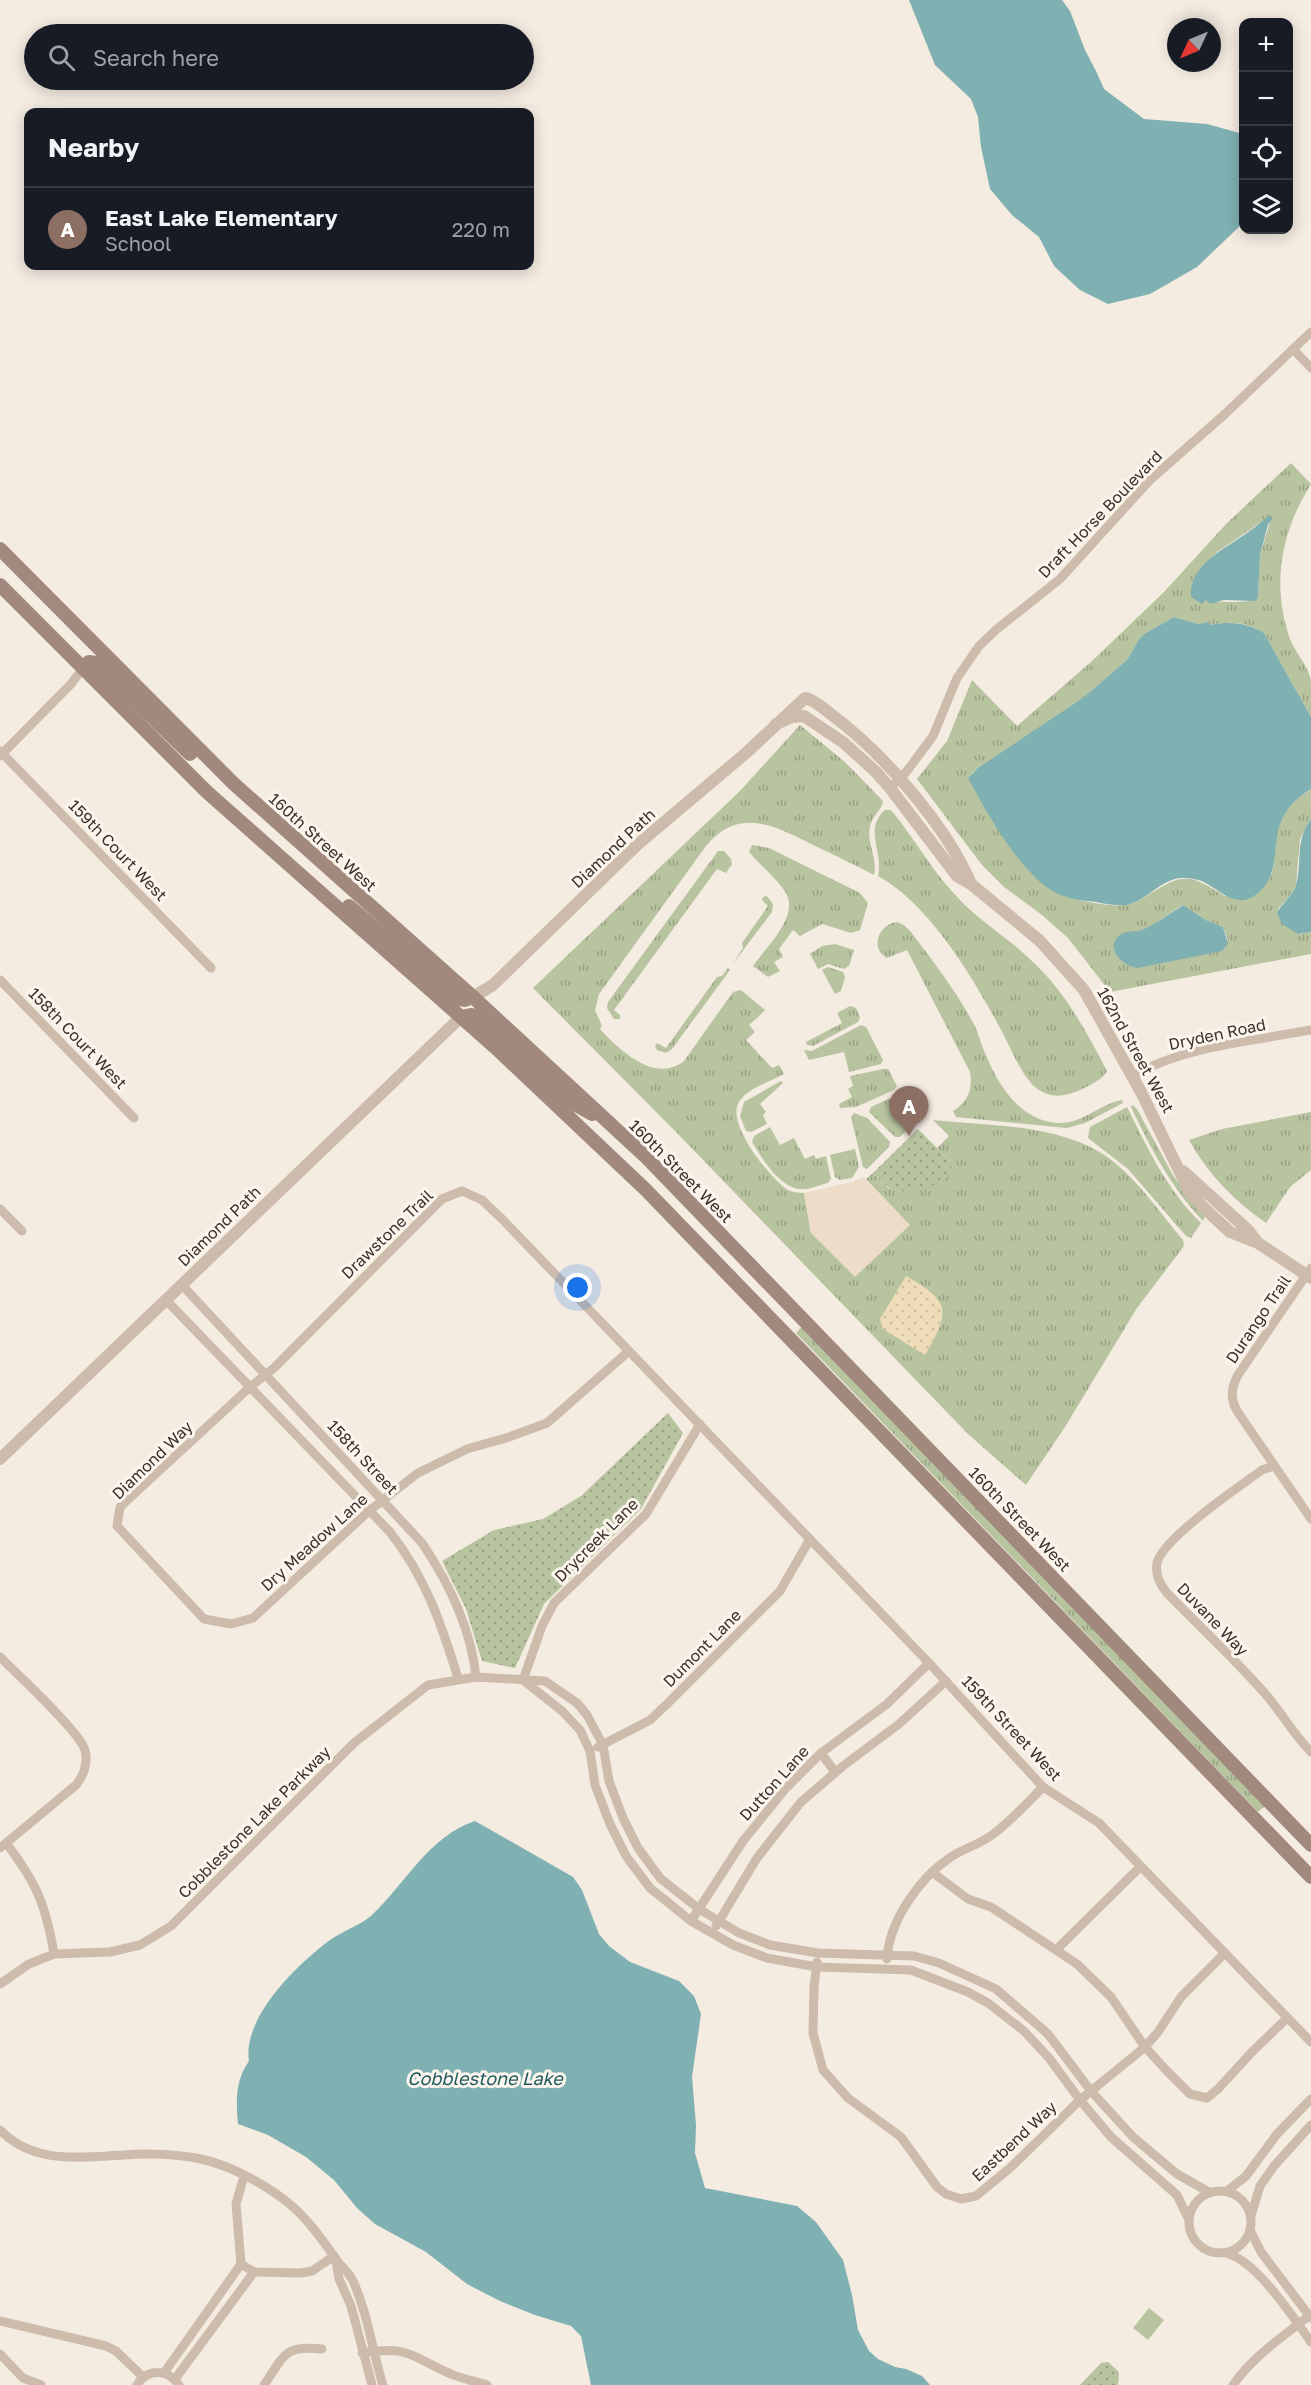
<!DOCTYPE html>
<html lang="en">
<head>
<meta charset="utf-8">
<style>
	:root { --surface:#171b24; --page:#242831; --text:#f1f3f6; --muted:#9ea1a6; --line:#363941; --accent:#92aeb2 }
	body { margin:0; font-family:"Golos Text",sans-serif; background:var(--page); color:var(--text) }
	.controls { position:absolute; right:18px; top:18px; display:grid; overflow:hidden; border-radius:12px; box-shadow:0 3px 15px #0003 }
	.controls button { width:54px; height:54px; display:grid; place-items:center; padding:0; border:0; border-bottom:2px solid var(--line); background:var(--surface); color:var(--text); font:30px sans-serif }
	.compass { position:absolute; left:1167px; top:18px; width:54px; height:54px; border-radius:50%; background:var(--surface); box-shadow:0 3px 15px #0003; rotate:226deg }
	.you { position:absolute; left:578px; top:1288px; width:21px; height:21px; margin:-15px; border:4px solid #fff; border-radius:50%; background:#1a73e8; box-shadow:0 0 0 9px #1a73e833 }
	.badge { display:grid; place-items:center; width:39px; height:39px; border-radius:50%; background:var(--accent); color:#fff; font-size:20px; font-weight:700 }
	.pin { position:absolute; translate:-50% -50px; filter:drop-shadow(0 2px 3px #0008) }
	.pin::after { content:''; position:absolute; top:32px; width:21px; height:18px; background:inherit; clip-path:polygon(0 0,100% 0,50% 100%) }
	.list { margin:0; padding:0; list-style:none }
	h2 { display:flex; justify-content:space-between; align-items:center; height:78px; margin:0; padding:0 24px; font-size:26px }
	h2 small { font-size:20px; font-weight:400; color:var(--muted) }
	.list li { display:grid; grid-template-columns:39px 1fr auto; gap:18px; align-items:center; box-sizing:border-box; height:84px; padding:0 24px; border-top:2px solid var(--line) }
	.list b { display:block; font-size:22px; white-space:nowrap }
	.list p { margin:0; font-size:20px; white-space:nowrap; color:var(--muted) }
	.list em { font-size:20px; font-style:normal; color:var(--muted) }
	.icon { flex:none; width:33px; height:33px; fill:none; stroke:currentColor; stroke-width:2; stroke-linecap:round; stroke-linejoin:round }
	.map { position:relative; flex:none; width:1311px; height:2385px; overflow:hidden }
	.search { position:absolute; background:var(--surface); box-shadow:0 3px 15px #0003; left:24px; top:24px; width:510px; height:66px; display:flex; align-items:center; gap:15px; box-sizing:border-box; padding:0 21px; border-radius:33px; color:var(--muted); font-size:22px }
	.panel { position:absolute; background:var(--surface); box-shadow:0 3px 15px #0003; left:24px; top:108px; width:510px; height:162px; border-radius:12px }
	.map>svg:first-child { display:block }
</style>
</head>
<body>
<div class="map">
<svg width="1311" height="2385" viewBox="0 0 1311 2385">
	<defs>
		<pattern id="grass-tufts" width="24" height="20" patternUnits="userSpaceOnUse" patternTransform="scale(1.5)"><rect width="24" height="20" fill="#b8c4a0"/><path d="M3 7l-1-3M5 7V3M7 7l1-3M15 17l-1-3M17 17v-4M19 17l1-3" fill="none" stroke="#97a083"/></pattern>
		<pattern id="sand-dots" width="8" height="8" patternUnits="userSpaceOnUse" patternTransform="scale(1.5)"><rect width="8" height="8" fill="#efdcb8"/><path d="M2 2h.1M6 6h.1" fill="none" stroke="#cebd9e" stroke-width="1.8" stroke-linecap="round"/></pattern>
		<pattern id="park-dots" width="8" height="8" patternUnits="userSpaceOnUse" patternTransform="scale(1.5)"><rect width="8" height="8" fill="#b8c4a0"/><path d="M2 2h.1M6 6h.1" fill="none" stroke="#97a083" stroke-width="1.8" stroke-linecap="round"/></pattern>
	</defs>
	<rect width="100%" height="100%" fill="#f4ebe1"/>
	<!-- grass -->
	<g fill="url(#grass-tufts)" fill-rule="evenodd">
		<path d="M1291 463 1311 484C1281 532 1271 584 1290 639 1295 652 1308 666 1311 680 1311 691 1311 705 1311 717L1264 633C1247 622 1230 621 1211 625L1208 622 1198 624 1174 617 1144 634 1139 639 1127 660 1084 697 972 773 1060 895C1079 900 1115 910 1134 903 1142 900 1150 893 1158 889 1187 870 1198 880 1225 896L1270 878C1274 869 1274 859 1275 849 1277 819 1286 806 1311 789V819L1300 839 1296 885 1291 895 1278 909 1298 934 1311 932V954L1110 992 1068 938 1042 915 1004 887 982 865 917 779 947 741 972 680 1017 726 1091 662 1164 592 1227 523ZM1270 516 1271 519 1260 555 1258 598C1249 604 1214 602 1204 600L1197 574 1217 552ZM1182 905 1206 920 1223 927 1228 940 1114 951 1115 941 1150 927Z"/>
		<path d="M800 725 845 762 883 801C882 810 872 816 870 826 866 842 878 859 874 875 855 865 835 855 815 846 777 827 740 805 706 846L599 994 595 1010 602 1026 600 1029C619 1050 655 1084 684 1061L733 992 748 1003 756 1019 749 1025 755 1032 746 1040 772 1068 779 1065 784 1074C770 1082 745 1089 738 1104 728 1126 769 1176 786 1189 792 1192 798 1193 804 1193L811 1233 909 1225 866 1179 873 1173 889 1189 951 1162 937 1148 949 1136 933 1120C990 1126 1063 1124 1110 1159 1137 1179 1161 1214 1183 1240L1184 1246 1137 1308 1065 1427 1026 1485 968 1434 678 1134 533 988 740 791Z"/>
		<path d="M885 810H891C915 839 933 873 960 900 982 923 1010 939 1033 962 1066 993 1086 1031 1107 1071 1103 1078 1097 1081 1090 1085 1071 1095 1053 1102 1035 1087 1021 1075 1009 1044 1000 1028 972 976 930 905 878 876 884 852 863 829 885 810Z"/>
		<path d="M752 845 769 848 860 893 868 903 860 930 851 933 822 924 800 936 793 930 779 949 783 957 774 962 780 971 768 977 753 966C767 946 802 914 784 890 774 876 760 865 749 852Z"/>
		<path d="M718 851H724L731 859 732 864 726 873 717 869 614 1010 620 1015V1019H614L607 1008 608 1002Z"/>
		<path d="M767 896 773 904 772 912 732 965 743 948 742 943 768 906 762 900 763 897Z"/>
		<path d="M897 922 904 925 911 932C932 960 954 988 971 1019 978 1030 980 1042 985 1053 998 1085 1020 1121 1058 1123 1083 1124 1099 1104 1122 1100L1123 1103 1085 1123 1067 1128 956 1117 953 1111C968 1102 973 1089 970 1072L907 950 887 958C869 948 879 924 897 922Z"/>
		<path d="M835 944 854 950 849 966 844 969 828 964 818 969 810 954 822 946Z"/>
		<path d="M828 967 843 972 845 977 841 991 835 994 822 970Z"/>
		<path d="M728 968 730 970 672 1049 666 1053 657 1050 655 1046 657 1043 666 1048 717 977 722 976Z"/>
		<path d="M850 1006 856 1008 860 1017 858 1022 813 1046 807 1045 806 1042 842 1023 837 1013Z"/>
		<path d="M861 1025 866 1027 883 1060 881 1064 849 1072 844 1052 809 1060 804 1050 812 1051Z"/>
		<path d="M883 1069H888L897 1086 894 1090 856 1107 840 1108 839 1104 852 1097 848 1089 853 1086 850 1076Z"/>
		<path d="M897 1095C906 1099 912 1110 920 1116L900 1137H895L869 1112 871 1107Z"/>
		<path d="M1133 1105 1137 1109 1174 1177 1205 1216 1203 1221C1171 1187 1151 1149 1131 1107Z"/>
		<path d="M1127 1107C1148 1149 1167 1190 1201 1223L1191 1238 1186 1236 1128 1169 1088 1138 1090 1127Z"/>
		<path d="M1311 1112V1170L1290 1187 1266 1223C1234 1201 1208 1174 1189 1140L1222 1129Z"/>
		<path d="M854 1113 867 1118 890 1142 889 1147 867 1169 863 1167 851 1117Z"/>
		<path d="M770 1127 780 1145 794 1138 805 1159 814 1155 816 1159 826 1156 831 1179 828 1183C819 1185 809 1190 800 1189 779 1187 762 1158 752 1142L754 1136Z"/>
		<path d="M855 1149 859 1167 852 1178 840 1180 835 1177 830 1155Z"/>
		<path d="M803 1326 1265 1806 1258 1812 796 1333Z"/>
	</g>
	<!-- sand -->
	<path fill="url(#sand-dots)" d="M906 1276C952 1302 950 1312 925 1355L883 1329 880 1319Z"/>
	<!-- park -->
	<g fill="url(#park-dots)">
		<path d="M918 1129 951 1162V1174C940 1186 908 1196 891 1189 885 1186 879 1178 873 1173Z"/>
		<path d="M668 1413 683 1433 641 1509 544 1604 515 1668 482 1661 466 1609 442 1561 494 1530 543 1519 581 1496Z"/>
		<path d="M1108 2362 1119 2372 1118 2385H1080L1101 2363Z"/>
	</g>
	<!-- garden -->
	<g fill="#b8c4a0">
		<path d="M741 990 765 1010 756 1019 748 1003 742 1001 733 992Z"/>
		<path d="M781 1081 783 1083 760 1104 766 1112 763 1115 767 1124 751 1132 746 1131 740 1116 744 1102Z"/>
		<path d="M1149 2308 1164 2320 1148 2340 1133 2328Z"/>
	</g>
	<!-- plaza -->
	<path fill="#ecdcc8" d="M864 1177 910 1225 855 1277 811 1233 804 1193 852 1182Z"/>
	<!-- water -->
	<g fill="#7fb0b2">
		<path d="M909 0H1062L1070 11 1085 50 1096 71 1104 89 1144 119 1207 124 1243 134V223L1197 267 1150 294 1108 304 1080 290 1054 266 1039 237 1012 215 990 189 981 147 978 117 971 99 935 65Z"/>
		<path d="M1270 515 1272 519 1268 525 1260 555 1258 598 1255 601 1224 600 1210 604 1206 600 1202 604 1191 597C1189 566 1222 550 1244 535 1253 529 1261 522 1270 515Z"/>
		<path d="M1174 617 1198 624 1208 622 1211 625C1230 621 1248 623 1264 633L1311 717V789C1255 824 1292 863 1258 893 1237 911 1220 890 1202 881 1196 879 1189 878 1184 878 1162 877 1147 901 1127 905 1116 906 1106 904 1096 902 1084 901 1071 899 1060 895 1023 879 987 813 968 778L978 768 1084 697 1127 660 1139 639 1144 634Z"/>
		<path d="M1311 819V932L1298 934 1282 924 1277 913C1282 903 1292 897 1296 885 1303 860 1294 843 1311 819Z"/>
		<path d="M1183 905 1206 920 1223 927 1228 944 1222 951 1138 968C1121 966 1102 945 1123 933 1128 931 1136 932 1142 930 1154 925 1171 913 1183 905Z"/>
		<path d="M475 1821 573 1877 582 1890 599 1934 609 1946 630 1962 679 1981 694 1996 701 2014 692 2077 696 2125 695 2153 705 2188 797 2206 816 2222 843 2260 852 2295 858 2330 869 2351 878 2359 895 2367 906 2369 922 2376 930 2385H591L581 2336 571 2326 535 2315 500 2301 467 2284 426 2252 375 2224 357 2208 334 2180 306 2157 268 2135 238 2124C236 2101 235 2081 249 2061 242 2017 299 1962 333 1938 345 1930 361 1925 372 1915 406 1883 428 1837 475 1821Z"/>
	</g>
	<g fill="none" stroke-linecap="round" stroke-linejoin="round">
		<!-- minor -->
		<g stroke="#cdbbac" stroke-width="9">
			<path d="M1293 349 1311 368"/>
			<path d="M0 751 211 968"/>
			<path d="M0 756 71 684 83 668"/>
			<path d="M890 788 907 771 933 736 957 678 979 646 997 629 1060 579 1150 480 1225 414 1311 332"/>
			<path d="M0 980 134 1118"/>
			<path d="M1133 1076C1184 1046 1253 1041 1311 1030"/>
			<path d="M0 1209 22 1231"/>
			<path d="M1311 1268 1238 1375C1231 1388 1230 1398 1237 1411L1311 1519"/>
			<path d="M182 1285 422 1543C449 1583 471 1628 476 1677"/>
			<path d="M166 1300 390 1532C426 1578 441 1623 458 1678"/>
			<path d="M629 1351 547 1423 509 1437 467 1449 418 1473 369 1511 253 1618 231 1624 204 1619 117 1526 120 1507 250 1387 274 1368 442 1199 462 1191 482 1200 503 1220 929 1663 1043 1787 1099 1823 1311 2042"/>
			<path d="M1273 1466 1262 1470C1239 1487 1163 1538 1157 1563 1155 1575 1160 1584 1167 1593 1200 1627 1238 1662 1268 1697 1283 1715 1294 1735 1311 1752"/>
			<path d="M0 1657C17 1674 80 1732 85 1750 88 1763 84 1775 76 1785L0 1848"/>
			<path d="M523 1680 562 1711 580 1730 590 1751 595 1785 610 1824 626 1856 650 1888 691 1921 733 1945 767 1958 817 1967 911 1970 968 1992 988 2003 1024 2031 1049 2058 1080 2100 1111 2137 1177 2195 1189 2220"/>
			<path d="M523 1680 542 1626 554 1603 646 1514 700 1424"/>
			<path d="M598 1747 650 1720 667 1704 780 1591 810 1539"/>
			<path d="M821 1753 835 1772"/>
			<path d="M6 1843C36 1882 46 1905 54 1954"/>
			<path d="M932 1872 968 1899 991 1907 1077 1964 1111 1997 1145 2047 1167 2071 1190 2094 1207 2098 1218 2089 1250 2054 1287 2018"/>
			<path d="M691 1921 743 1841 786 1788 821 1753 887 1704 929 1663"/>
			<path d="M716 1926 757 1858 801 1802 843 1766 899 1724 946 1681"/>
			<path d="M1057 1949 1140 1867"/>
			<path d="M887 1959C889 1922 918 1880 948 1859 961 1849 979 1845 992 1835 1011 1821 1027 1803 1043 1787"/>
			<path d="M817 1962 814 1987 813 2033 823 2070 848 2098 901 2137 937 2187 946 2194 961 2199 976 2196 1010 2168 1080 2100 1145 2047 1158 2032 1181 1997 1225 1953"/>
			<path d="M0 1984 29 1964 54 1954 110 1952 140 1945 171 1926 354 1743 428 1685 476 1677 545 1681 577 1703 587 1715 603 1745 609 1781 623 1818 638 1848 660 1878 699 1909 739 1933 770 1945 818 1953 914 1956 939 1963 996 1989 1048 2034 1091 2091 1133 2137 1177 2174 1209 2192"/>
			<path d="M0 2130C34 2165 80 2157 124 2155 147 2153 178 2154 201 2159 230 2165 271 2187 293 2207 310 2222 323 2241 336 2259 341 2267 349 2272 353 2281 368 2314 372 2350 383 2385"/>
			<circle cx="1220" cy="2222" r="31"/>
			<path d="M1227 2191 1246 2176 1277 2134 1311 2099"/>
			<path d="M1251 2216 1260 2186 1274 2166 1311 2125"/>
			<path d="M1250 2230 1261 2252 1311 2318"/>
			<path d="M1226 2253C1257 2261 1292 2316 1311 2342"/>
			<path d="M336 2261 339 2279 351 2306 372 2385"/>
			<path d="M241 2264 254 2272 301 2273 312 2271 334 2256"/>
			<path d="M0 2321 106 2346 116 2351 143 2377"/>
			<path d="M362 2353C411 2345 411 2357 451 2374 462 2379 475 2381 487 2385"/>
			<path d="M0 2354 23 2378 41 2385"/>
			<path d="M164 2373 241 2264 236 2204 244 2176"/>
			<path d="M175 2379 254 2272"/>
			<path d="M137 2385C148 2368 168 2369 179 2385"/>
			<path d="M264 2385C285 2355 283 2345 322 2349"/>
			<path d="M1233 2385C1254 2355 1283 2337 1311 2314"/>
		</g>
		<!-- tertiary -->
		<g stroke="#cdbbac" stroke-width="12">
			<path d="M776 724 792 717 804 716 844 743 876 772 890 788 957 876 971 884 1040 941 1084 990 1141 1092 1188 1189 1203 1207 1230 1232 1258 1243 1311 1278"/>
			<path d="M473 997 493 985 637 845 746 753 805 698C815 700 824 709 832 715 883 753 946 825 971 884"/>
			<path d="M1183 1171 1249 1231 1258 1243"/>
			<path d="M0 1459 461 1017"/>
		</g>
		<!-- secondary -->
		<g stroke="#a18a7d" stroke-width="14">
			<path d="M0 549 233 783 473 997 645 1156 1311 1845"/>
			<path d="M0 585 207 792 497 1049 646 1190 1311 1877"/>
			<path d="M83 668 89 662 96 663 190 754"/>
			<path d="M349 906 459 999 464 1000 473 997"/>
			<path d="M461 1017 472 1015 482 1020 576 1105 592 1114"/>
		</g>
	</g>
	<g text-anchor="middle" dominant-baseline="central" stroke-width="6" stroke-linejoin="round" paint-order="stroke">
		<!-- street labels -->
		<g font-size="16" fill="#3b302b" stroke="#fbf5ee">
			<text transform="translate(1100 514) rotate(-46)">Draft Horse Boulevard</text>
			<text transform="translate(323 842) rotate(42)">160th Street West</text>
			<text transform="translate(613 848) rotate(-43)">Diamond Path</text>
			<text transform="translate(118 850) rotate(46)">159th Court West</text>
			<text transform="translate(1217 1034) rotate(-12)">Dryden Road</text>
			<text transform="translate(78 1038) rotate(46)">158th Court West</text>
			<text transform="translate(1136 1050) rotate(61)">162nd Street West</text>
			<text transform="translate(681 1171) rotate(45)">160th Street West</text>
			<text transform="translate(219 1226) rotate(-44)">Diamond Path</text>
			<text transform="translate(387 1234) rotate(-44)">Drawstone Trail</text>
			<text transform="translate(1258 1319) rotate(-56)">Durango Trail</text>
			<text transform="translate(363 1457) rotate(47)">158th Street</text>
			<text transform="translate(152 1460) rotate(-44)">Diamond Way</text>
			<text transform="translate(1020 1519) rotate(46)">160th Street West</text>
			<text transform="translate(596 1540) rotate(-45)">Drycreek Lane</text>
			<text transform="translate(314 1542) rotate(-42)">Dry Meadow Lane</text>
			<text transform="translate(1213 1619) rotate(46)">Duvane Way</text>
			<text transform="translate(702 1648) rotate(-45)">Dumont Lane</text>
			<text transform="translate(1012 1728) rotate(47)">159th Street West</text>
			<text transform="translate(774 1783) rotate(-48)">Dutton Lane</text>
			<text transform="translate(254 1822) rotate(-45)">Cobblestone Lake Parkway</text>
			<text transform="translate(1014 2141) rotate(-43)">Eastbend Way</text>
		</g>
		<!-- water labels -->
		<g font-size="18" font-style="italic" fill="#1f5a5e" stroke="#fbf5ee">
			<text x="485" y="2078">Cobblestone Lake</text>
		</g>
	</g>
</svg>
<div class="controls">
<button>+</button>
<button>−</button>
<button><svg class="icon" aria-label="locate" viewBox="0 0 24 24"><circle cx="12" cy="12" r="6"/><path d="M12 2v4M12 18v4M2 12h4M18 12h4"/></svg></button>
<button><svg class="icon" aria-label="layers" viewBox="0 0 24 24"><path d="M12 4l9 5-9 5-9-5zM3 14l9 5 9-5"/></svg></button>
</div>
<svg class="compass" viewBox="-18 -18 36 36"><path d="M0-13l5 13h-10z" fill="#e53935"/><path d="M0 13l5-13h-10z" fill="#9ea1a6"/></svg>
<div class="you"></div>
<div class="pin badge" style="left:909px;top:1136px;background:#8d6e63">A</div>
<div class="search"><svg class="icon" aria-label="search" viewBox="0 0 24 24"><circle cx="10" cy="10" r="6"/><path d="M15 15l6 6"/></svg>Search here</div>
<section class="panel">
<h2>Nearby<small></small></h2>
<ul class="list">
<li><span class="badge" style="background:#8d6e63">A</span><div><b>East Lake Elementary</b><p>School</p></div><em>220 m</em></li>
</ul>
</section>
</div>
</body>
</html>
